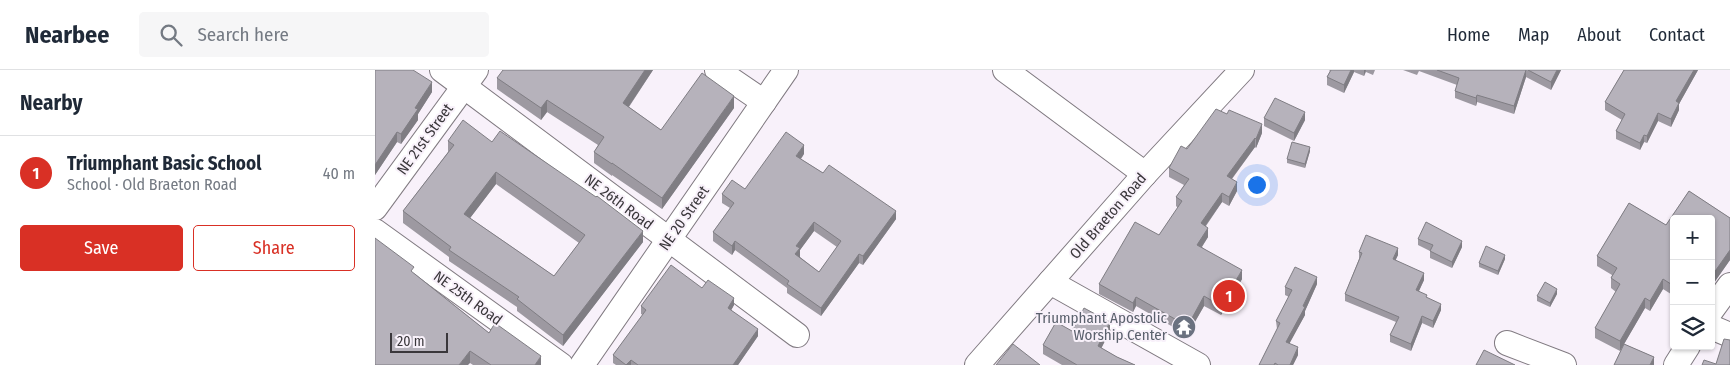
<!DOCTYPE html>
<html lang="en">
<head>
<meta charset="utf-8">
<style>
	:root { --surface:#fff; --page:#f6f6f7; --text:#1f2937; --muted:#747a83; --line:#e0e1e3; --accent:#d93025 }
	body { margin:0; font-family:"Fira Sans Condensed",sans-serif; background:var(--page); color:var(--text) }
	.controls { position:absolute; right:15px; bottom:15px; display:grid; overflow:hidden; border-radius:5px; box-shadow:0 1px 4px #0004 }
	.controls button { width:45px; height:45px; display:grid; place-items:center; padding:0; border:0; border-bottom:1px solid var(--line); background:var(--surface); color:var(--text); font:25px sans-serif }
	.scale { position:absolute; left:15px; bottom:12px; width:58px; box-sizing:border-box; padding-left:5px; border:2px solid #3a373b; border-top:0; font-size:14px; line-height:18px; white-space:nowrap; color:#3a373b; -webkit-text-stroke:4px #f8f1fa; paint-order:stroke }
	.you { position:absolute; left:881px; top:114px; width:18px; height:18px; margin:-12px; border:4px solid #fff; border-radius:50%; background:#1a73e8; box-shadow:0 0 0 8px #1a73e833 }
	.badge { display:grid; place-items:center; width:32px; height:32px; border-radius:50%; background:var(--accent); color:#fff; font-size:16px; font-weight:700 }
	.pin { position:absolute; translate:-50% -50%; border:2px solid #fff; box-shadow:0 1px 5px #0006 }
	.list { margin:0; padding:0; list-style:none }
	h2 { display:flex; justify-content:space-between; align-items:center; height:65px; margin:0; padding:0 20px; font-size:21px }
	h2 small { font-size:16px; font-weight:400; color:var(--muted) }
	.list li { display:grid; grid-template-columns:32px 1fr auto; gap:15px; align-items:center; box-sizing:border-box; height:75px; padding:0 20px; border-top:1px solid var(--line) }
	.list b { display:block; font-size:19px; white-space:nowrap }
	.list p { margin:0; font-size:16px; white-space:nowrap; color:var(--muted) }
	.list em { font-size:16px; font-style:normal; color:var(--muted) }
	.actions { display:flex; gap:10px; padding:15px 20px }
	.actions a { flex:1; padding:11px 0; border:1px solid var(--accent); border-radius:5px; text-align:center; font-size:18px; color:var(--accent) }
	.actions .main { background:var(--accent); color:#fff }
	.icon { flex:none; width:28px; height:28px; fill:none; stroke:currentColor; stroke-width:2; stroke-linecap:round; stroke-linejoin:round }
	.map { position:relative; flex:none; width:1355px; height:295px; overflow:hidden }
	header { display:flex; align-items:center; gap:30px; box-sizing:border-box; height:70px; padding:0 25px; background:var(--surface); border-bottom:1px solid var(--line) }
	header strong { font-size:24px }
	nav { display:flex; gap:28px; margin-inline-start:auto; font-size:18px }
	.search { width:350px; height:45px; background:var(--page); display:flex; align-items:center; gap:12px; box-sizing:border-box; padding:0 18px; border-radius:5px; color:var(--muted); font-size:19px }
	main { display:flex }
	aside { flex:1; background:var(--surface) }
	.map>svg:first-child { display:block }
</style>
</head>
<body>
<header>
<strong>Nearbee</strong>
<div class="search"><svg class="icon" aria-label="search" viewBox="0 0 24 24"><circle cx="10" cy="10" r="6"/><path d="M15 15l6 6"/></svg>Search here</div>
<nav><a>Home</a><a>Map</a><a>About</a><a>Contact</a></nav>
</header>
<main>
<aside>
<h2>Nearby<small></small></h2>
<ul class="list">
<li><span class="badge">1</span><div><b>Triumphant Basic School</b><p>School · Old Braeton Road</p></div><em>40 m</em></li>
</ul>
<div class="actions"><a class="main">Save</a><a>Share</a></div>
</aside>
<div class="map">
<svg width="1355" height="295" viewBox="0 0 1355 295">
	<rect width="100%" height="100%" fill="#f8f1fa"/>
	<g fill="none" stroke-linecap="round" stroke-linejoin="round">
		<!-- minor casing -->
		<g stroke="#807a81" stroke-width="26">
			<g id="minor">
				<path d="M67 0 422 265"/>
				<path d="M342 0 389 32"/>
				<path d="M630 0 770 104"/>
				<path d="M0 138 101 0"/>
				<path d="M0 161 186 295"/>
				<path d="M675 212 823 295"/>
				<path d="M1336 241 1355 215"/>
				<path d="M1336 257 1355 265"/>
				<path d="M1132 273 1189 295"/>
				<path d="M207 295 411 0"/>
				<path d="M602 295 770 104 867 0"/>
				<path d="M1301 295 1313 276"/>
			</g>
		</g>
		<!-- minor -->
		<use href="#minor" stroke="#fff" stroke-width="24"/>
	</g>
	<!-- wall -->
	<g fill="#9d99a1" fill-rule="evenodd">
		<path d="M0 0 57 22 43 44V50L26 74 22 72 0 105Z"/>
		<path d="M278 0 254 37 286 60 359 38 287 139 237 105V106L219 93V82L223 75 172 42 166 50 122 19V8Z"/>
		<path d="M954 0H1000L998 5 991 2 989 6 979 2 969 23 952 15V7L955 1Z"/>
		<path d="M1028 0H1186L1176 20 1151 7 1139 44 1102 32 1101 36 1080 28V21L1082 15 1044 1 1042 5Z"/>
		<path d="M1249 0H1323L1304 34V40L1296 57 1283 51 1272 73 1269 72 1265 80 1241 69V61L1247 50 1230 40V32Z"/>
		<path d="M889 48 930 50 919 71 889 56Z"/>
		<path d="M887 63 881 78 880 77 857 109 862 121 854 136 847 132 831 156 833 167 827 177 867 209 846 245 829 236 817 257 811 254 807 262 761 236 758 242 724 224V214L784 165 803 138 801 136V127L809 115 794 107V98L812 79Z"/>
		<path d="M73 71 117 72 268 172 188 276 142 241V237L74 191V187L28 153V141L73 82ZM121 114 204 173 179 206 95 148Z"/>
		<path d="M935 81 930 98 912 93V89Z"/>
		<path d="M429 84 426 89 521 149 488 195 484 193 446 246 412 223V218L360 180 357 185 338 171V162L355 138 347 133V124L370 119ZM439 161 462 177 444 202 425 187V180Z"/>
		<path d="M1314 121 1355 148V190L1336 217V149H1299V226L1288 219 1275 241 1270 238 1249 274 1279 287V295H1239L1248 276 1245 281 1220 268V258L1241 222 1236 218V208L1237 205 1222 196V186L1254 133 1291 155Z"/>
		<path d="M1043 169 1087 177 1077 198 1055 188V181L1043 175Z"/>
		<path d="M984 182 1023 185 1020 190 1049 210 1044 221 1066 240 1058 258 1047 253 1036 281 1015 272V265L1021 252 970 231V224L984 189Z"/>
		<path d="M1130 189 1123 205 1104 197V193Z"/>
		<path d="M39 203 114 263 166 295H98L95 293Z"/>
		<path d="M942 214 930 241V245L914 273 923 285 918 295H884L902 259 901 251 914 227 910 225V217Z"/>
		<path d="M327 218 359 235 356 240 383 266 363 295H241L238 293V285L268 245 266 244V236Z"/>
		<path d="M1182 224 1175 237 1162 231V226Z"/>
		<path d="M697 261H735L726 278 742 287 760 295H687L668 284V275Z"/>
	</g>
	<!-- shaded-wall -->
	<g fill="#7f7d83">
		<path d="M270 0H278L248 45V33Z"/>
		<path d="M976 0H979V2L969 23V15Z"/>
		<path d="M989 0H991L989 6Z"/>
		<path d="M1151 0V7L1139 44V36Z"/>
		<path d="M1182 0H1186L1176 20V12Z"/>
		<path d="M1319 0H1323L1304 34V40L1296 57V49L1301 31Z"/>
		<path d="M57 12V22L43 44V50L26 74V64L40 38Z"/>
		<path d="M1102 25V32L1101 36V28Z"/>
		<path d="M359 26V38L287 139V128Z"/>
		<path d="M172 30V42L166 50V38Z"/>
		<path d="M930 42V50L919 71V63Z"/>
		<path d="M1283 43V51L1272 73V66Z"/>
		<path d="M887 54V63L881 78V69Z"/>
		<path d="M22 62V72L0 105V95Z"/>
		<path d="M1269 65V72L1265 80V73Z"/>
		<path d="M880 68V77L852 115V106Z"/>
		<path d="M429 75V84L421 95V86Z"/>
		<path d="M935 77V81L930 98V94Z"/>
		<path d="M121 102V114L89 156V144Z"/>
		<path d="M862 112V121L854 136V127Z"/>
		<path d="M847 123V132L826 162V153Z"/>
		<path d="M521 141V149L488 195V186Z"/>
		<path d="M439 152V161L425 180V187L420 193 421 176Z"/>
		<path d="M833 158V167L822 184V175Z"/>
		<path d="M268 161V172L188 276V265Z"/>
		<path d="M360 171V180L357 185V176Z"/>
		<path d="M1087 171V177L1077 198V192Z"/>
		<path d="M1023 178V185L1018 196V189Z"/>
		<path d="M1355 180V190L1336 217V207Z"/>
		<path d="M484 184V193L446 246V238Z"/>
		<path d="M1130 185V189L1123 205V201Z"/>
		<path d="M867 200V209L846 245V236Z"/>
		<path d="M1049 203V210L1041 227V220Z"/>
		<path d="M942 207V214L930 241V245L911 280V272Z"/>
		<path d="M1288 209V219L1275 241V231Z"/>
		<path d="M1182 219V224L1175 237V233Z"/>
		<path d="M829 226V236L817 257V248Z"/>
		<path d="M761 227V236L758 242V233Z"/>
		<path d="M359 228V235L353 246V238Z"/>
		<path d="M1270 228V238L1245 281V271Z"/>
		<path d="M1066 234V240L1058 258V251Z"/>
		<path d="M811 245V254L807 262V253Z"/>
		<path d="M1047 246V253L1036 281V274Z"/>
		<path d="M735 252V261L723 285V276Z"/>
		<path d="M383 259V266L363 295H358Z"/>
		<path d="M923 277V285L918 295H915Z"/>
		<path d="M95 281V293L93 295H84Z"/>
		<path d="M166 286V295H160Z"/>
		<path d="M1279 287V295H1275Z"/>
		<path d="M256 290V295H251Z"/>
	</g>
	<!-- building -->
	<g fill="#b6b2bb" stroke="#7f7d83" fill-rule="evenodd">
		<path d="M0 0H38L57 12 40 38 43 39 26 64 22 62 0 95Z"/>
		<path d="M128 0H270L248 33 286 60 327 3 359 26 287 128 237 93V94L219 82 229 67 172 30 166 38 122 8Z"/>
		<path d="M956 0H976L969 15 952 7Z"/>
		<path d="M1062 0H1151L1139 36 1102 25 1101 28 1080 21 1084 8Z"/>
		<path d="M1153 0H1182L1176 12Z"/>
		<path d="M1249 0H1319L1301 31 1304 33 1296 49 1283 43 1272 66 1269 65 1265 73 1241 61 1250 44 1230 32Z"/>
		<path d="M900 28 930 42 919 63 889 48Z"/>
		<path d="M841 39 852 44 854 40 887 54 881 69 880 68 852 106 862 112 854 127 847 123 826 153 833 158 822 175 867 200 846 236 829 226 817 248 811 245 807 253 761 227 758 233 724 214 760 152 784 165 807 131 801 127 814 109 794 98 806 76 812 79Z"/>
		<path d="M88 50 117 72 125 61 221 127 222 126 268 161 188 265 142 229 144 227 74 180 76 177 28 141 79 75 73 71ZM121 102 210 165 179 206 89 144Z"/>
		<path d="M411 62 429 75 421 86 448 103 454 95 521 141 488 186 484 184 446 238 412 214 414 211 360 171 357 176 338 162 359 133 347 124 357 110 370 119ZM439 152 466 171 444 202 420 184 425 178 421 176Z"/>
		<path d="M917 72 935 77 930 94 912 89Z"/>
		<path d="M1314 121 1355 148V180L1336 207V149H1299V216L1288 209 1275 231 1270 228 1245 271 1220 258 1245 214 1236 208 1242 198 1222 186 1254 133 1291 155Z"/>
		<path d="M1051 152 1087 171 1077 192 1055 181 1058 175 1043 169Z"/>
		<path d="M991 165 1023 178 1018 189 1049 203 1041 220 1052 225 1051 227 1066 234 1058 251 1047 246 1036 274 1015 265 1024 247 970 224 987 183 984 182Z"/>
		<path d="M0 168 39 197 36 201 114 263 120 253 166 286 160 295H116L95 281 84 295H0Z"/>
		<path d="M1111 176 1130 185 1123 201 1104 193Z"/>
		<path d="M296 195 327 218 333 210 359 228 353 238 383 259 358 295H263L256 290 251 295 238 285 271 240 266 236Z"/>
		<path d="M920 197 942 207 928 236 930 237 911 272 923 277 915 295H903L900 293 899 295H884L905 253 901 251 917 220 910 217Z"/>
		<path d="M1170 212 1182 219 1175 233 1162 226Z"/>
		<path d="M709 238 735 252 723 276 742 287 760 295H702L668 275 681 252 697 261Z"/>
		<path d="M1349 269 1355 270V295H1327L1329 290 1341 294Z"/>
		<path d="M638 274 665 295H621Z"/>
		<path d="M1249 274 1279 287 1275 295H1239Z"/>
		<path d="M1109 280 1140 295H1101Z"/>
	</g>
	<!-- icons -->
	<defs>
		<g id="temple-disc" transform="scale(1.25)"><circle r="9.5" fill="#6b7280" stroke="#f8f1fa"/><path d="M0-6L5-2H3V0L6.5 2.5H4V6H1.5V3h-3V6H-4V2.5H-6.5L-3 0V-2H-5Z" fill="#fff"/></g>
	</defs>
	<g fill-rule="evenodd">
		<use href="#temple-disc" x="809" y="257"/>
	</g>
	<g text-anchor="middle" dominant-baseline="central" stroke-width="4" stroke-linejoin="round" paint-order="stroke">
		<!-- street labels -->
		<g font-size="15" fill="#3a373b" stroke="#f8f1fa">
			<text transform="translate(50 69) rotate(-54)">NE 21st Street</text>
			<text transform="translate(244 132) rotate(37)">NE 26th Road</text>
			<text transform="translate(733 146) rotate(-49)">Old Braeton Road</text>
			<text transform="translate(309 148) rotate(-55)">NE 20 Street</text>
			<text transform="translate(93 228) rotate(36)">NE 25th Road</text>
		</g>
		<!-- worship labels -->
		<g font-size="15" fill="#5b616d" stroke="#f8f1fa" text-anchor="end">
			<text x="792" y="248">Triumphant Apostolic<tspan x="792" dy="17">Worship Center</tspan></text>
		</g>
	</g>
</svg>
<div class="controls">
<button>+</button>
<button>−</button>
<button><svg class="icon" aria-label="layers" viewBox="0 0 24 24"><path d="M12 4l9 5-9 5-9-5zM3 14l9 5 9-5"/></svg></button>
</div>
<div class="scale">20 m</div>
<div class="you"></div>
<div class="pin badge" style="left:854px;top:226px">1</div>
</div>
</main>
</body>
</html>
